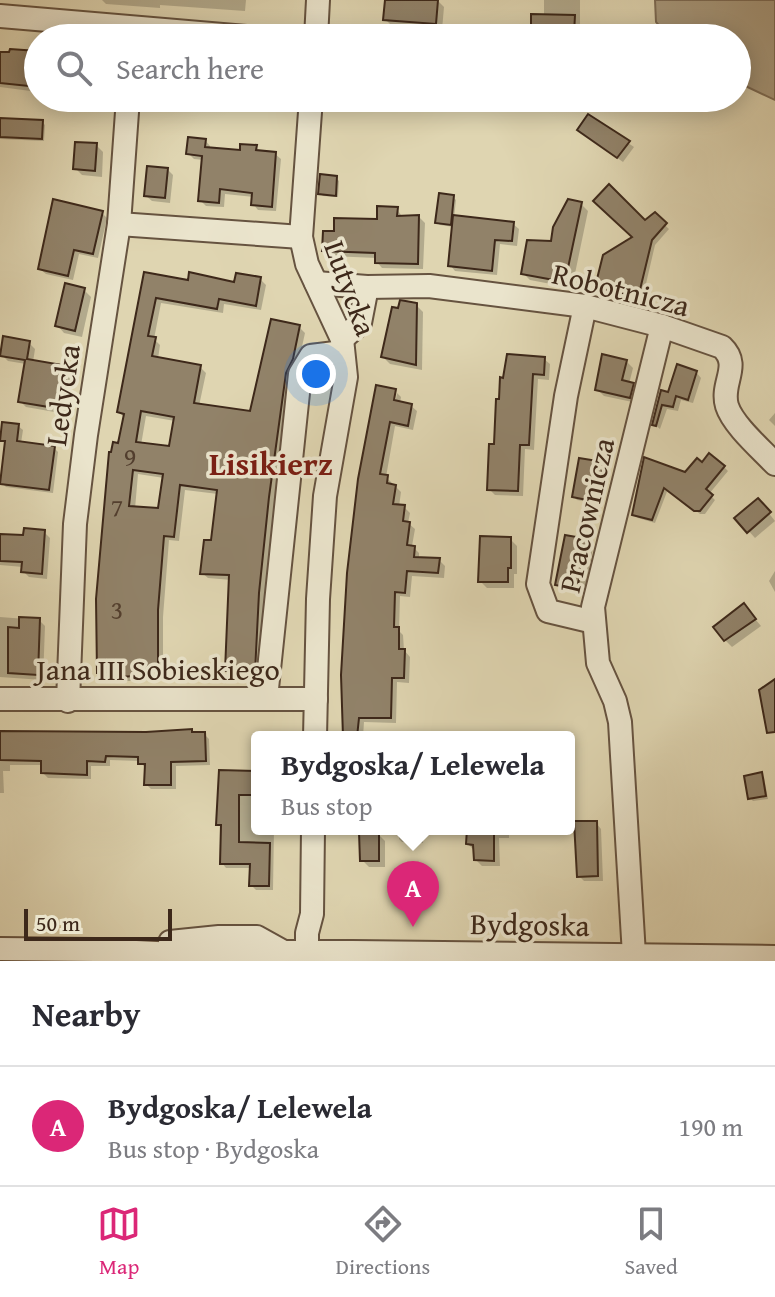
<!DOCTYPE html>
<html lang="en">
<head>
<meta charset="utf-8">
<style>
	:root { --surface:#fff; --page:#f2f2f3; --text:#2b2b33; --muted:#7c7c81; --line:#e1e1e2; --accent:#db2777 }
	body { margin:0; font-family:"Gentium Book Plus",serif; background:var(--page); color:var(--text) }
	.scale { position:absolute; left:24px; bottom:20px; width:148px; box-sizing:border-box; padding-left:8px; border:4px solid #3d281a; border-top:0; font-size:22px; line-height:28px; white-space:nowrap; color:#3d281a; -webkit-text-stroke:6px #eae4cc; paint-order:stroke }
	.you { position:absolute; left:316px; top:374px; width:28px; height:28px; margin:-20px; border:6px solid #fff; border-radius:50%; background:#1a73e8; box-shadow:0 0 0 12px #1a73e833 }
	.badge { display:grid; place-items:center; width:52px; height:52px; border-radius:50%; background:var(--accent); color:#fff; font-size:26px; font-weight:700 }
	.pin { position:absolute; translate:-50% -66px; filter:drop-shadow(0 2px 4px #0008) }
	.pin::after { content:''; position:absolute; top:42px; width:28px; height:24px; background:inherit; clip-path:polygon(0 0,100% 0,50% 100%) }
	.popup { position:absolute; left:251px; top:731px; width:324px; height:104px; box-sizing:border-box; display:grid; place-content:center; border-radius:8px; background:var(--surface); filter:drop-shadow(0 2px 6px #0005); font-size:26px; white-space:nowrap; color:var(--muted) }
	.popup b { font-size:30px; color:var(--text) }
	.popup::after { content:''; position:absolute; left:50%; top:100%; margin-left:-16px; border:16px solid transparent; border-top-color:var(--surface) }
	.list { margin:0; padding:0; list-style:none }
	h2 { display:flex; justify-content:space-between; align-items:center; height:104px; margin:0; padding:0 32px; font-size:34px }
	h2 small { font-size:26px; font-weight:400; color:var(--muted) }
	.list li { display:grid; grid-template-columns:52px 1fr auto; gap:24px; align-items:center; box-sizing:border-box; height:120px; padding:0 32px; border-top:2px solid var(--line) }
	.list b { display:block; font-size:30px; white-space:nowrap }
	.list p { margin:0; font-size:26px; white-space:nowrap; color:var(--muted) }
	.list em { font-size:26px; font-style:normal; color:var(--muted) }
	.icon { flex:none; width:44px; height:44px; fill:none; stroke:currentColor; stroke-width:2; stroke-linecap:round; stroke-linejoin:round }
	.map { position:relative; flex:none; width:775px; height:961px; overflow:hidden }
	.search { position:absolute; background:var(--surface); box-shadow:0 4px 20px #0003; left:24px; right:24px; top:24px; height:88px; display:flex; align-items:center; gap:20px; box-sizing:border-box; padding:0 28px; border-radius:44px; color:var(--muted); font-size:30px }
	.sheet { height:224px; background:var(--surface) }
	nav { display:flex; justify-content:space-around; align-items:center; box-sizing:border-box; height:112px; border-top:2px solid var(--line); background:var(--surface); font-size:22px; color:var(--muted) }
	nav a { display:grid; justify-items:center; gap:4px }
	nav .on { color:var(--accent) }
	.map>svg:first-child { display:block }
</style>
</head>
<body>
<div class="map">
<svg width="775" height="961" viewBox="0 0 775 961">
	<rect width="100%" height="100%" fill="#dfd5b1"/>
	<filter id="stains"><feTurbulence type="fractalNoise" baseFrequency=".0025" numOctaves="4"/><feColorMatrix values="0 0 0 0 .2 0 0 0 0 .09 0 0 0 0 .02 0 0 0 .5 -.17"/></filter>
	<radialGradient id="worn" r=".72"><stop offset=".6" stop-color="#630" stop-opacity="0"/><stop offset="1" stop-color="#630" stop-opacity=".3"/></radialGradient>
	<!-- water -->
	<path fill="#a89a7e" stroke="#7d6c56" stroke-width="2" d="M655 0H775V100L737 82V38H669L656 22Z"/>
	<!-- shadow -->
	<g fill="#0003" fill-rule="evenodd">
		<path d="M102 0H246L245 11 160 5V8L106 4Z"/>
		<path d="M387 0H437L444 7 442 30 392 26 385 19Z"/>
		<path d="M544 0H580V38H538L533 33 544 16Z"/>
		<path d="M12 51 38 53V92L0 87V54H11Z"/>
		<path d="M147 98H223V107L150 101Z"/>
		<path d="M259 98H289L288 109 266 107Z"/>
		<path d="M588 116 634 147 623 162 585 135Z"/>
		<path d="M0 120 42 122 45 125 44 141 0 139Z"/>
		<path d="M205 140 210 146V150L241 152 256 147 262 153 275 154 281 159 276 211 258 210 253 204 254 197 225 194 224 207 206 206 200 200 204 160 194 159 188 153Z"/>
		<path d="M96 145 103 152 102 177 82 175 75 168Z"/>
		<path d="M167 169 173 175 170 203 152 201 146 196Z"/>
		<path d="M336 178 339 181 338 197 323 196 320 193Z"/>
		<path d="M453 197 456 200 454 218 513 224 519 229 517 246 500 244 497 275 455 271 450 265 454 227 440 225 437 222Z"/>
		<path d="M581 204 588 211 572 288 530 280 523 273 553 243Z"/>
		<path d="M397 209 403 218 419 217 425 223 423 269 382 268 377 262V258L330 256 324 250 336 233 379 221Z"/>
		<path d="M102 213 107 218 98 258 79 254 73 280 46 274 40 269Z"/>
		<path d="M654 215 669 229 655 245 642 301 602 291 598 287 645 222Z"/>
		<path d="M146 274 189 282 235 284 260 279 266 285 261 310 224 304 223 313 161 303 154 339 160 345 158 359 200 367 206 373 199 406 252 413 299 327 305 333 298 365 291 379 274 504 264 600 260 676H233L227 670 231 580 208 578 202 573 213 542 218 494 185 490 179 541 169 540 163 617V670H141L142 681H124L120 677 105 678 99 672 120 445 125 418 119 412ZM146 416 175 421 170 449 141 445ZM138 474 164 478 160 510 135 509Z"/>
		<path d="M84 290 91 297 82 337 64 333 58 326Z"/>
		<path d="M416 305 423 312 422 370 390 364 383 357Z"/>
		<path d="M29 343 35 349 33 362 67 368 73 374 66 414 26 407 20 401 26 364 8 361 2 355Z"/>
		<path d="M544 359 550 364 549 380 538 379 534 450 525 449 523 496 495 495 490 490 496 446 498 401Z"/>
		<path d="M626 361 633 368 629 384 639 392 637 403 604 396 597 389Z"/>
		<path d="M696 372 701 378 693 403 681 400 678 411 667 409 660 429 654 424 662 393 670 395Z"/>
		<path d="M377 387 397 392H393L390 410H394L397 393 401 397 400 403 411 406 417 411 413 430 395 426 386 477 401 492 399 507H404L410 513 408 523 415 529 412 546 419 553V560H439L445 566 444 578 412 576 410 597 400 596 399 631 403 635 404 650 410 657 409 683 397 682 396 723 364 722 363 737H345L343 675 354 527Z"/>
		<path d="M775 413V426L769 420Z"/>
		<path d="M18 426 23 430 21 443 54 448 58 452 53 493 6 487 2 483 7 445 2 440Z"/>
		<path d="M646 460 686 475 702 464 724 467 728 471 709 494 715 500 705 514H700L668 489 655 523 638 518 634 514Z"/>
		<path d="M603 464 606 467 600 504 577 500 574 497Z"/>
		<path d="M764 507 775 521 755 538 737 518Z"/>
		<path d="M44 532 50 538 47 579 29 577 23 571V567L0 565V535L25 537Z"/>
		<path d="M510 539 517 546V574H514V588H487L480 581Z"/>
		<path d="M586 541 593 548 584 595 564 591 557 584Z"/>
		<path d="M775 571V592L769 581Z"/>
		<path d="M750 613 761 626 732 647 725 640Z"/>
		<path d="M0 617 39 620 45 626 43 680 0 677Z"/>
		<path d="M191 731 194 734H204L209 739 210 765 176 766V789H151L146 784 145 768 140 761 110 760V766H91V779L48 778 43 773V765H10V771H3L4 793H0V733L146 734Z"/>
		<path d="M257 769V829H274L273 890H256L251 885 252 868H226L222 863 223 829 218 824 220 772 257 773Z"/>
		<path d="M761 775 764 777 768 799 753 801 750 798Z"/>
		<path d="M596 823 601 829 603 881H584L579 876Z"/>
		<path d="M399 829H423V843L402 842 399 839Z"/>
		<path d="M469 829H509V838H499L500 866H482L476 860 475 851 468 844Z"/>
		<path d="M378 834 385 841V867H369L362 860Z"/>
	</g>
	<!-- building -->
	<g fill="#918269" stroke="#3d281a" stroke-width="2" fill-rule="evenodd">
		<path d="M385 0H438L436 24 383 20Z"/>
		<path d="M531 14 575 15 574 34H531Z"/>
		<path d="M10 49 37 51 38 87 0 83V52H9Z"/>
		<path d="M588 114 630 141 617 158 577 130Z"/>
		<path d="M0 118 43 120 42 139 0 137Z"/>
		<path d="M188 137 206 139 205 147 240 150V144L257 145 256 150 276 152 272 207 251 205 252 193 220 189 219 203 198 201 202 156 186 154Z"/>
		<path d="M75 142 97 143 95 171 73 169Z"/>
		<path d="M147 166 168 168 165 198 144 196Z"/>
		<path d="M320 174 337 176 336 196 318 194Z"/>
		<path d="M609 184 645 220 655 212 667 223 652 240 638 298 595 287 603 255 632 237 593 201Z"/>
		<path d="M439 193 454 195 451 225 435 223Z"/>
		<path d="M53 199 103 211 93 254 74 250 68 276 38 269Z"/>
		<path d="M568 199 582 202 565 282 521 274 527 240 551 241 553 227Z"/>
		<path d="M377 206 398 207 397 216 419 215 418 264 375 263V253L322 251 323 231H334V218L377 219Z"/>
		<path d="M453 215 514 222 512 241 495 240 492 271 448 266Z"/>
		<path d="M144 272 188 280 189 272 234 282 236 273 261 277 256 306 219 299 217 309 156 298 148 336 156 337 152 356 201 365 194 403 250 411 271 319 300 325 293 359 286 373 269 497 259 593 255 672 225 671 229 575 200 574 204 540H211L217 490 180 485 174 537 164 536 158 610V666L137 665V676L117 677V672L97 673 96 599 109 452H111L113 442 118 443 124 414 117 412ZM141 411 174 417 169 446 136 442ZM133 470 163 474 158 508 129 506Z"/>
		<path d="M65 283 85 288 75 331 55 326Z"/>
		<path d="M400 300 417 303 416 365 381 357 392 307 398 308Z"/>
		<path d="M3 336 30 341 27 359 68 366 61 409 18 402 25 360 0 356Z"/>
		<path d="M507 354 545 357 544 375 533 374 529 445H520L518 491 487 490 489 444H494L496 399H499L500 377 503 378Z"/>
		<path d="M602 354 627 360 622 380 634 383 630 398 595 390Z"/>
		<path d="M677 364 697 371 688 400 676 396 673 407 662 405 656 426 652 425 661 390 668 392Z"/>
		<path d="M376 385 396 389 394 400 412 404 408 426 390 422 380 474 388 475 387 483 396 485 393 504 405 505 403 521 410 522 407 545 415 546 414 557 440 558 438 573 407 571 405 593 395 592 394 627H399V649H405L404 678H392L391 718H359L357 737H343L341 675 347 573 358 479Z"/>
		<path d="M2 422 19 424 17 441 55 446 49 490 0 484 5 441H0Z"/>
		<path d="M709 453 725 466 706 489 713 495 700 511H694L664 488 652 520 632 515 644 457 685 472 697 458 702 462Z"/>
		<path d="M579 458 604 462 597 502 572 497Z"/>
		<path d="M758 498 771 512 747 533 734 518Z"/>
		<path d="M24 528 45 530 42 574 21 572 22 562 0 561V534L23 535Z"/>
		<path d="M565 535 588 539 577 589 555 585Z"/>
		<path d="M480 536 511 537V568H508V582H478Z"/>
		<path d="M744 603 756 619 724 641 713 627Z"/>
		<path d="M19 617 40 618 38 675 8 673V627L19 628Z"/>
		<path d="M775 679V732L767 733 759 690Z"/>
		<path d="M192 729V732H205L206 761 171 762V785H144L145 764H138V757L106 756 105 762 87 761V775L41 773V761L0 760V731L146 732Z"/>
		<path d="M219 770 257 771V795H239V842L270 843 269 886H249L250 864H220L221 825H216Z"/>
		<path d="M762 772 766 796 748 799 744 776Z"/>
		<path d="M574 821H597L598 876 577 877Z"/>
		<path d="M467 829H494V861L474 860 473 845 466 844Z"/>
		<path d="M359 832H379V861H360Z"/>
	</g>
	<g fill="none" stroke-linecap="round" stroke-linejoin="round">
		<!-- minor casing -->
		<g stroke="#665340" stroke-width="26">
			<g id="minor">
				<path d="M0 16 258 38"/>
				<path d="M316 38 318 0"/>
				<path d="M311 98 301 237 307 264 342 339 346 377 325 496 318 599 315 737"/>
				<path d="M119 224 301 237"/>
				<path d="M316 283 367 287 429 286 585 306 662 326 722 347C742 366 720 383 727 406 733 425 761 449 775 464"/>
				<path d="M585 306 566 396 538 584 548 611 594 622"/>
				<path d="M342 339 360 323 367 287"/>
				<path d="M266 698 300 374 311 356 343 352"/>
				<path d="M0 699H316"/>
				<path d="M68 701 75 524 86 435 119 224 128 98"/>
				<path d="M170 942 219 937H257L284 952"/>
				<path d="M0 949 95 950 238 957 284 952H353L775 957"/>
				<path d="M307 952V933L312 914 313 829"/>
				<path d="M634 955 620 722 615 701 598 663 593 607 662 326"/>
			</g>
		</g>
		<!-- minor -->
		<use href="#minor" stroke="#eae4cc" stroke-width="22"/>
	</g>
	<g text-anchor="middle" dominant-baseline="central" stroke-width="7" stroke-linejoin="round" paint-order="stroke">
		<!-- number labels -->
		<g font-size="26" fill="#523e2e">
			<text x="130" y="456">9</text>
			<text x="117" y="506">7</text>
			<text x="117" y="609">3</text>
		</g>
		<!-- street labels -->
		<g font-size="30" fill="#3d281a" stroke="#eae4cc">
			<text transform="translate(351 288) rotate(70)">Lutycka</text>
			<text transform="translate(621 289) rotate(14)">Robotnicza</text>
			<text transform="translate(62 395) rotate(-82)">Ledycka</text>
			<text transform="translate(586 515) rotate(-77)">Pracownicza</text>
			<text x="158" y="669">Jana III Sobieskiego</text>
			<text transform="translate(530 924) rotate(1)">Bydgoska</text>
		</g>
		<!-- neighbourhood labels -->
		<g font-size="32" font-weight="bold" fill="#7a1f14" stroke="#eae4cc">
			<text x="271" y="463">Lisikierz</text>
		</g>
	</g>
	<rect width="100%" height="100%" filter="url(#stains)"/>
	<rect width="100%" height="100%" fill="url(#worn)"/>
</svg>
<div class="scale">50 m</div>
<div class="you"></div>
<div class="pin badge" style="left:413px;top:927px">A</div>
<div class="popup"><b>Bydgoska/ Lelewela</b>Bus stop</div>
<div class="search"><svg class="icon" aria-label="search" viewBox="0 0 24 24"><circle cx="10" cy="10" r="6"/><path d="M15 15l6 6"/></svg>Search here</div>
</div>
<section class="sheet">
<h2>Nearby<small></small></h2>
<ul class="list">
<li><span class="badge">A</span><div><b>Bydgoska/ Lelewela</b><p>Bus stop · Bydgoska</p></div><em>190 m</em></li>
</ul>
</section>
<nav>
<a class="on"><svg class="icon" aria-label="map" viewBox="0 0 24 24"><path d="M3 6l6-2 6 2 6-2v14l-6 2-6-2-6 2zM9 4v14M15 6v14"/></svg>Map</a>
<a><svg class="icon" aria-label="directions" viewBox="0 0 24 24"><path d="M12 3l9 9-9 9-9-9zM9 14v-3h6M13 9l2 2-2 2"/></svg>Directions</a>
<a><svg class="icon" aria-label="saved" viewBox="0 0 24 24"><path d="M7 4h10v16l-5-4-5 4z"/></svg>Saved</a>
</nav>
</body>
</html>
